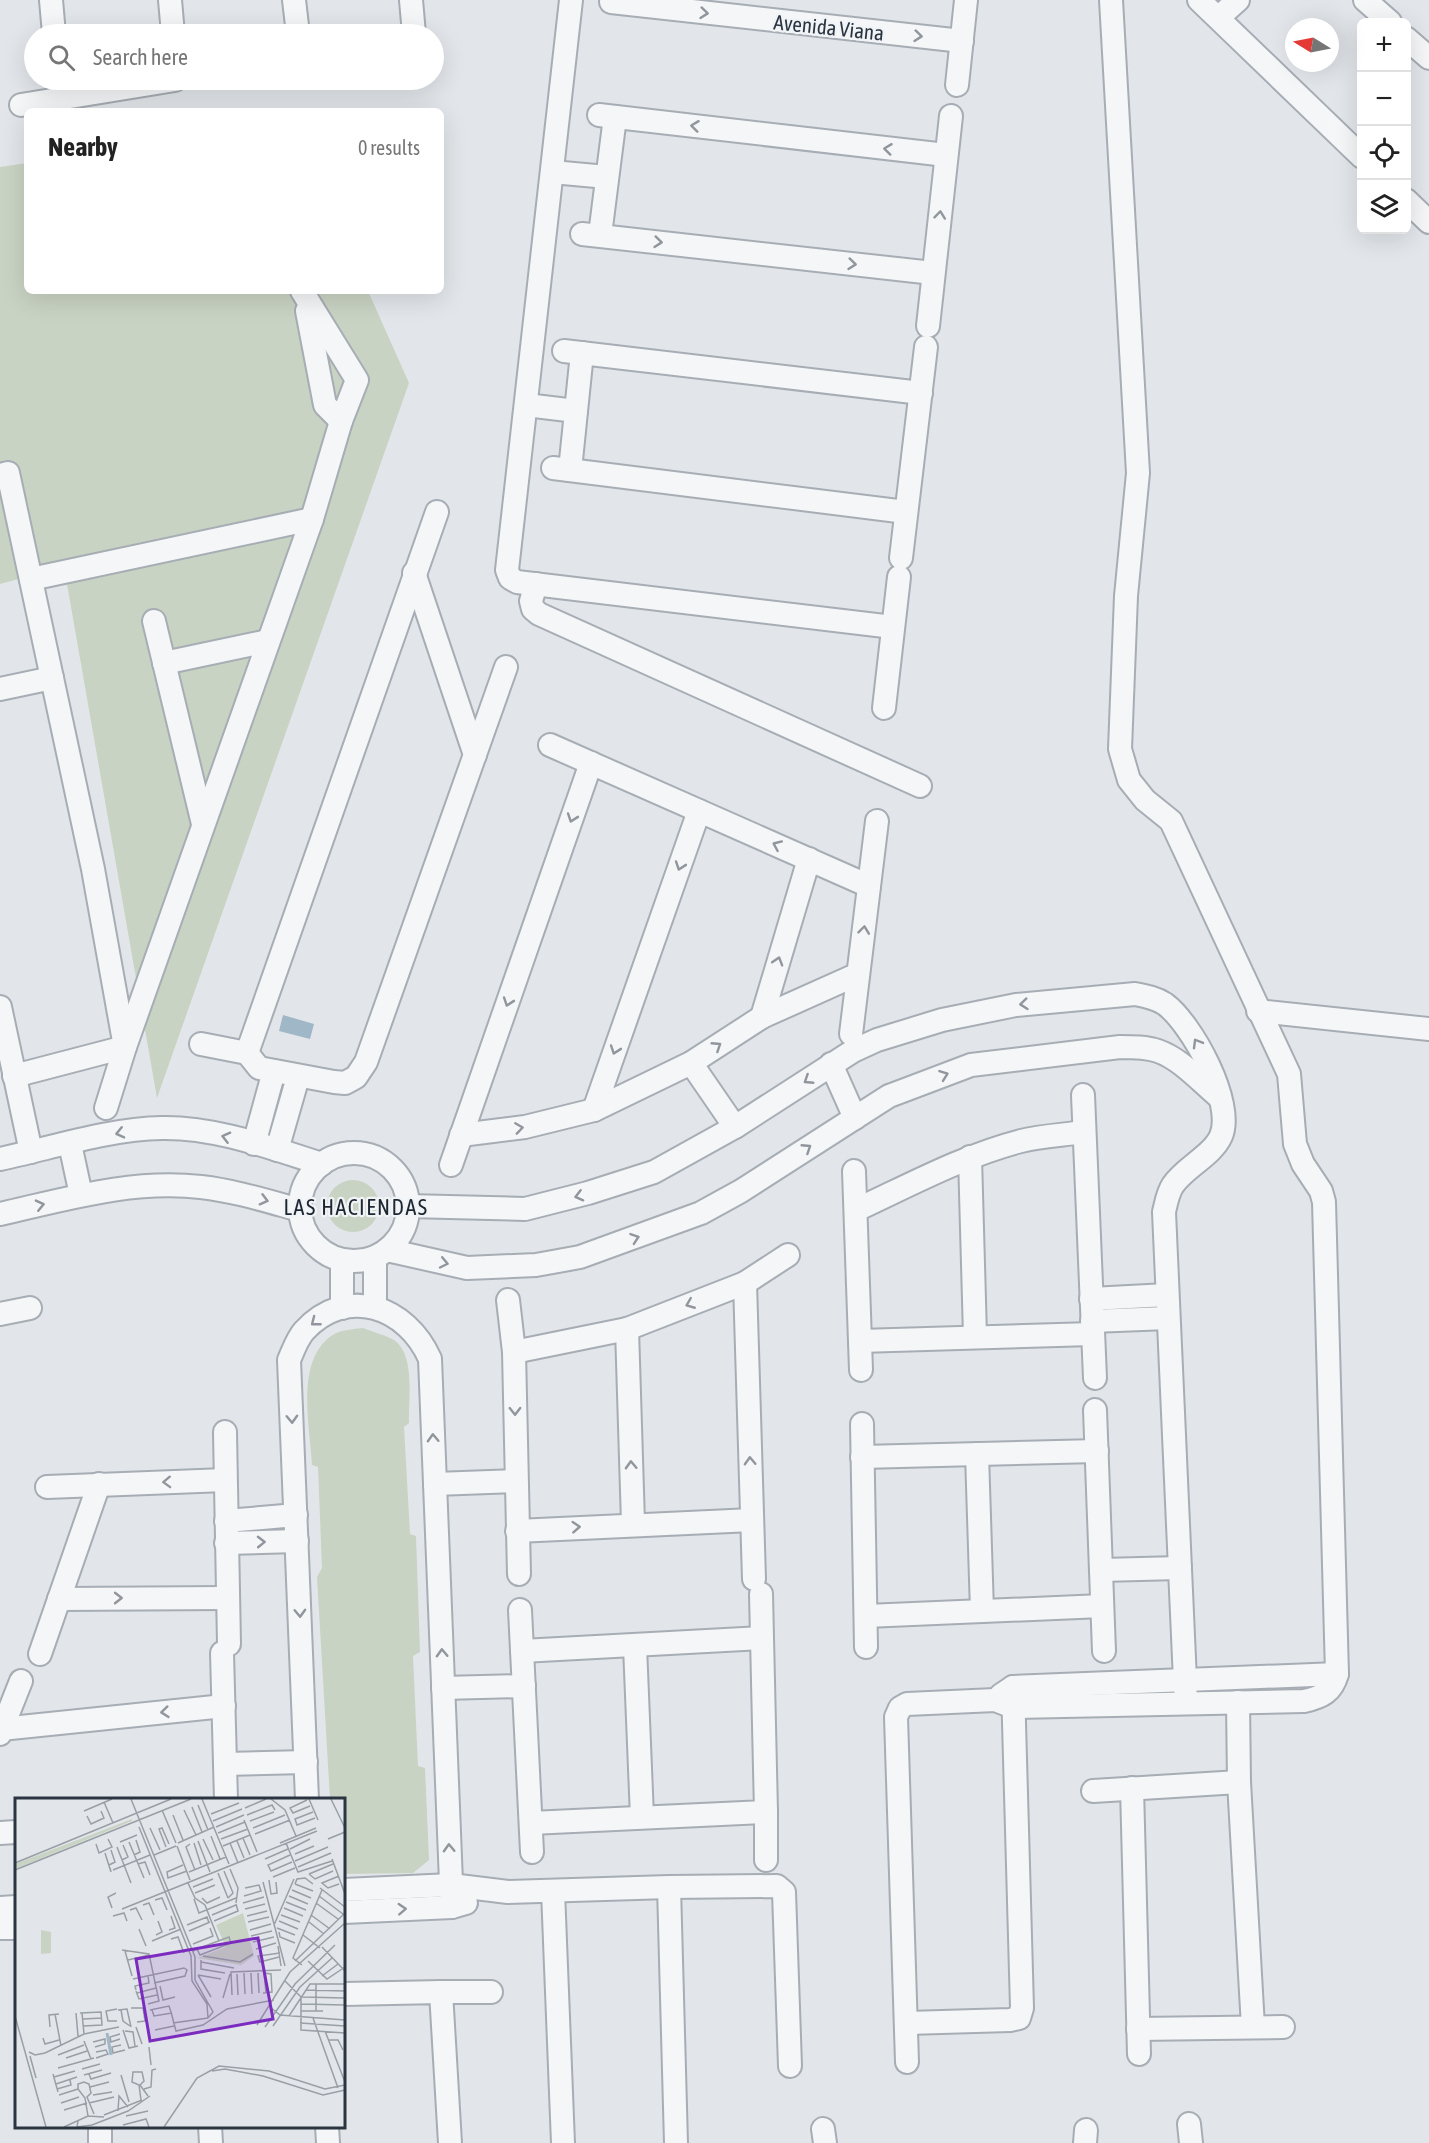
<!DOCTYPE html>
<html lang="en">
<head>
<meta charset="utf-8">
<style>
	:root { --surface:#fff; --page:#f6f6f6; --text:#222; --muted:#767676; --line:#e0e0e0 }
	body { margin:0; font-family:"Asap Condensed",sans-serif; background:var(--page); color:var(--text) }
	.controls { position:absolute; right:18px; top:18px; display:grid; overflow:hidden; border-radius:9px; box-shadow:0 6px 24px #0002 }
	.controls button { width:54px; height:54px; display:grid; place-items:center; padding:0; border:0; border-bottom:2px solid var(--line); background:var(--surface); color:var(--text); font:30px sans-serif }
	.compass { position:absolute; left:1285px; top:18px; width:54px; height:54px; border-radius:50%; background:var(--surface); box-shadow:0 6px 24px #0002; rotate:280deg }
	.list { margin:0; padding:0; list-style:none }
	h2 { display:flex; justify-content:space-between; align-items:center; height:78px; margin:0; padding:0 24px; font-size:26px }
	h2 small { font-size:20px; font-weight:400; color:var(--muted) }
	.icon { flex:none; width:33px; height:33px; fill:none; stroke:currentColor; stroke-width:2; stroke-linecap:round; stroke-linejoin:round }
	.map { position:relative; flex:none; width:1429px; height:2143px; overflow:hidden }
	.search { position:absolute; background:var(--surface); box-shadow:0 6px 24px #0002; left:24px; top:24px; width:420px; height:66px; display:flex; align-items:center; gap:15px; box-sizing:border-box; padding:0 21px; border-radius:33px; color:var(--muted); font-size:22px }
	.panel { position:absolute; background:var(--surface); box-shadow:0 6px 24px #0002; left:24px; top:108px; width:420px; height:186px; border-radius:9px }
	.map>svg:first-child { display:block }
</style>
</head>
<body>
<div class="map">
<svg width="1429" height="2143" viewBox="0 0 1429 2143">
	<rect width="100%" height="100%" fill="#e2e6ea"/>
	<!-- green -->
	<g fill="#c9d3c3">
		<path d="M27 163V291H368L409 383 157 1098 64 567 0 584V167Z"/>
		<circle cx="353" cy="1206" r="26"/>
		<path d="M363 1328C373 1332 385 1335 394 1340 416 1355 408 1400 409 1423L404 1427 410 1534 416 1536 420 1652 413 1656 418 1766 425 1768 429 1860 413 1873 344 1874V1800L330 1799 317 1577 322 1568 318 1467 312 1465C310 1427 295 1362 331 1336 340 1330 352 1329 363 1328Z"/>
	</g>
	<!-- water -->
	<path fill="#9fb7c7" d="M283 1015 314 1024 310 1039 279 1031Z"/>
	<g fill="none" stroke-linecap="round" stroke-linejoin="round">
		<!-- minor casing -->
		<g stroke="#a7adb4" stroke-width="26">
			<g id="minor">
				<path d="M51 0 54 34"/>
				<path d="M170 0 173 34"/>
				<path d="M294 0 298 34"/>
				<path d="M411 0 414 34"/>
				<path d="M571 0 507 570 510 578 517 582 893 627"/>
				<path d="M1199 0 1362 157"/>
				<path d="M1365 0 1390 22"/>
				<path d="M611 2 962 41"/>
				<path d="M1219 17 1238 0"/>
				<path d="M1406 38 1429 58"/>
				<path d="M957 85 966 0"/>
				<path d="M21 105 175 80"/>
				<path d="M599 115 946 155"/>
				<path d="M552 172 607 177"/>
				<path d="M1406 200 1429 222"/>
				<path d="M582 234 933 273"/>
				<path d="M600 235 615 117"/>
				<path d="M307 311 325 405 341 421"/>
				<path d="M928 326 951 116"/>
				<path d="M564 351 921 393"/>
				<path d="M526 405 576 411"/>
				<path d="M553 468 906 512"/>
				<path d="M570 470 582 353"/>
				<path d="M0 475 8 473 93 869 125 1047 14 1076"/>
				<path d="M901 558 926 347"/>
				<path d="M414 573 475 755"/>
				<path d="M31 579 312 519"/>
				<path d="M536 584 531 601 533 609 539 614 920 786"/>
				<path d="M154 621 203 824"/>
				<path d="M164 663 268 641"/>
				<path d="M0 689 52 678"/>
				<path d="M884 708 899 577"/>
				<path d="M550 745 869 886"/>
				<path d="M0 1007 31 1152"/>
				<path d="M1258 1011 1429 1029"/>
				<path d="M762 1017 809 859"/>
				<path d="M851 1034 877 821"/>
				<path d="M201 1044 247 1053 259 1068 334 1082 345 1083 356 1077 366 1062 506 667"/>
				<path d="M247 1053 437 512"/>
				<path d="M691 1063 735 1127"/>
				<path d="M831 1064 855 1118"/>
				<path d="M1083 1095 1095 1378"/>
				<path d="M106 1108 125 1047 312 519 341 421 357 380 302 291"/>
				<path d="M594 1110 699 811"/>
				<path d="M461 1135 525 1127 594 1110 691 1063 762 1017 858 974"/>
				<path d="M70 1144 81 1195"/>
				<path d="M254 1144 274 1071"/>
				<path d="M277 1150 298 1077"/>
				<circle cx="354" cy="1207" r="54"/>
				<path d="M970 1157 975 1336"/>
				<path d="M0 1159C52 1148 108 1129 162 1128 216 1127 271 1148 322 1164"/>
				<path d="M451 1165 591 763"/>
				<path d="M854 1171 861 1370"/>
				<path d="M408 1206 525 1209 588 1193 654 1172 735 1127 853 1051 877 1040 942 1020 1016 1005 1135 994C1146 996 1156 998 1165 1004 1192 1024 1235 1103 1221 1136 1212 1156 1185 1167 1173 1185 1168 1192 1166 1203 1164 1212L1186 1703"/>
				<path d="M856 1210C910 1185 963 1156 1021 1141 1041 1136 1063 1135 1084 1132"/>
				<path d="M0 1214C66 1199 133 1179 201 1187 235 1191 267 1201 300 1210"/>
				<path d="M387 1250 467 1268 536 1265 580 1257 701 1213 741 1191 889 1096 905 1090 971 1065 1120 1047C1133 1047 1146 1047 1158 1051 1181 1059 1201 1082 1219 1097"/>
				<path d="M375 1257V1307"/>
				<path d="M745 1283 754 1579"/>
				<path d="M1091 1299 1167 1295"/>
				<path d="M508 1300 514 1352 519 1574"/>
				<path d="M342 1308V1260"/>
				<path d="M0 1314 30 1308"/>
				<path d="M1092 1321 1168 1318"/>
				<path d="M627 1329 633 1523"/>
				<path d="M860 1341 1092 1334"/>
				<path d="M514 1352 627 1329 745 1283 788 1255"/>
				<path d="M1095 1410 1104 1651"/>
				<path d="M862 1424 866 1647"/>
				<path d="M225 1432 229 1644"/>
				<path d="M977 1454 982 1611"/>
				<path d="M862 1457 1097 1451"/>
				<path d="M435 1484 516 1481"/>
				<path d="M47 1487 225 1480"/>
				<path d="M226 1521 296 1515"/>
				<path d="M517 1531 752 1520"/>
				<path d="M226 1543 297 1541"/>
				<path d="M1101 1570 1180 1568"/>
				<path d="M59 1599 227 1598"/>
				<path d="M520 1610 532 1852"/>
				<path d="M866 1616 1102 1606"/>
				<path d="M635 1646 642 1817"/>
				<path d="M522 1651 762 1638"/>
				<path d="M222 1653 226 1800"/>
				<path d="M40 1654 99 1484"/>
				<path d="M443 1688 524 1686"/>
				<path d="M1001 1695 1013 1687 1337 1674"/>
				<path d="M1238 1702 1239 1782 1253 2027"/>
				<path d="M1 1729 224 1706"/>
				<path d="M0 1734 21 1681"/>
				<path d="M225 1764 306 1762"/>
				<path d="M1132 1788 1139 2054"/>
				<path d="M1093 1791 1239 1782"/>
				<path d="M307 1800 289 1360C293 1351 297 1339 304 1331 346 1285 407 1306 430 1359L452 1907"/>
				<path d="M766 1812V1860"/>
				<path d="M531 1823 766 1812 761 1594"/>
				<path d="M0 1833 16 1832"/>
				<path d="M669 1887 676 2143"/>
				<path d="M344 1890 451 1885 508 1892 669 1887 777 1886 784 1892 790 2066"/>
				<path d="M553 1891 563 2143"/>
				<path d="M0 1908 16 1907"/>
				<path d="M344 1912 452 1907 466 1903"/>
				<path d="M0 1928H16"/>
				<path d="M441 1992H491"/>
				<path d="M344 1994 441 1992 450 2143"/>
				<path d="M907 2023 1010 2020 1019 2018 1022 2008 1013 1687"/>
				<path d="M1138 2029 1283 2027"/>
				<path d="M907 2062 896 1717 900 1708 907 1704 995 1700 1013 1707 1304 1701C1322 1697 1332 1692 1337 1674L1324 1202 1321 1191 1303 1164 1295 1144 1289 1074 1171 821 1145 800 1129 780 1120 749 1126 596 1138 473 1111 0"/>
				<path d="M1189 2124 1191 2143"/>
				<path d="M100 2126V2143"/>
				<path d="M210 2126 211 2143"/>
				<path d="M327 2126 328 2143"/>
				<path d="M823 2129 825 2143"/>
				<path d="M1085 2143 1086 2130"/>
			</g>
		</g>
		<!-- minor -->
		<use href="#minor" stroke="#f4f6f8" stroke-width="22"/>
	</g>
	<!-- one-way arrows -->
	<defs><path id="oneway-chevron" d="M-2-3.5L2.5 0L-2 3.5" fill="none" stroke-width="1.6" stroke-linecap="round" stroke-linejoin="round" transform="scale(1.5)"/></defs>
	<g stroke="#90969c">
		<use href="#oneway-chevron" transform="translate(704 13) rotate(6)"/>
		<use href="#oneway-chevron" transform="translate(918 36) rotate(6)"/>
		<use href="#oneway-chevron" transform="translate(695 126) rotate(-173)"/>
		<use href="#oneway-chevron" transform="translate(888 149) rotate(-173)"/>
		<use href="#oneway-chevron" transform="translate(940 215) rotate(-84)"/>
		<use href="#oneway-chevron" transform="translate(658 242) rotate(6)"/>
		<use href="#oneway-chevron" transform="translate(852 264) rotate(6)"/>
		<use href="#oneway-chevron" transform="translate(572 818) rotate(109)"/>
		<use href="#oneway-chevron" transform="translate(777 845) rotate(-156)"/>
		<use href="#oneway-chevron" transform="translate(680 866) rotate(109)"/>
		<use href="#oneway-chevron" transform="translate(864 930) rotate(-83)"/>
		<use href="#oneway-chevron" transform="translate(778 961) rotate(-73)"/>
		<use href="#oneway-chevron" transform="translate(508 1002) rotate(109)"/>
		<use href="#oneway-chevron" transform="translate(1024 1004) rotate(174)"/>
		<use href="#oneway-chevron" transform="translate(1197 1043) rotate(-120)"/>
		<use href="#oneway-chevron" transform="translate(717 1046) rotate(-33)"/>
		<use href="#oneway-chevron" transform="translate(615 1050) rotate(109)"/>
		<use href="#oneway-chevron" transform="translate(944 1075) rotate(-20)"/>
		<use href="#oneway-chevron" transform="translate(808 1080) rotate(147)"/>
		<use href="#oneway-chevron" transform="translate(519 1128) rotate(-8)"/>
		<use href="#oneway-chevron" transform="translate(120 1133) rotate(167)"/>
		<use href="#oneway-chevron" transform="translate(226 1137) rotate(-166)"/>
		<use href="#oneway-chevron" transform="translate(807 1148) rotate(-33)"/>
		<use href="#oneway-chevron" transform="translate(579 1196) rotate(166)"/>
		<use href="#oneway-chevron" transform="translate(264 1200) rotate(15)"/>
		<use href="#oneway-chevron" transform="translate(40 1205) rotate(-13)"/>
		<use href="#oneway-chevron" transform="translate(635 1238) rotate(-19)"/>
		<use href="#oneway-chevron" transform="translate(444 1263) rotate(12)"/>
		<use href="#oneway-chevron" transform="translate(690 1304) rotate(158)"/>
		<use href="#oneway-chevron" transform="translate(315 1322) rotate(142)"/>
		<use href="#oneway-chevron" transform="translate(515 1411) rotate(89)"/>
		<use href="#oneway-chevron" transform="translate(292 1419) rotate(88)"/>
		<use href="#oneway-chevron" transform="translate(433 1438) rotate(-92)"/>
		<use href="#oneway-chevron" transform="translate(750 1461) rotate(-92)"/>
		<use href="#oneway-chevron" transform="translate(631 1465) rotate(-92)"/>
		<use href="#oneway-chevron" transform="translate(167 1482) rotate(178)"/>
		<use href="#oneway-chevron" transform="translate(576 1527) rotate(-4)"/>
		<use href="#oneway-chevron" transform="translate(261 1542) rotate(-1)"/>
		<use href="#oneway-chevron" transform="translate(118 1598)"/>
		<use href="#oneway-chevron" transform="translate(300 1613) rotate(88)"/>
		<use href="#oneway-chevron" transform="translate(442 1653) rotate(-92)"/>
		<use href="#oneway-chevron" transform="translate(165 1712) rotate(174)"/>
		<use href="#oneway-chevron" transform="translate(449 1848) rotate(-92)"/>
		<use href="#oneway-chevron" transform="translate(402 1909) rotate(-3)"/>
	</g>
	<g text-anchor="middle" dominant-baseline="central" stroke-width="4.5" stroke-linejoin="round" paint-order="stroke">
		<!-- street labels -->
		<g font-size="21" fill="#2b3541" stroke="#f1f4f7">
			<text transform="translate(829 27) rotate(6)">Avenida Viana</text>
		</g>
		<!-- neighbourhood labels -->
		<g font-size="22" letter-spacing="1.5" fill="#1d2631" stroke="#f1f4f7">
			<text x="356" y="1207">LAS HACIENDAS</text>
		</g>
	</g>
	<!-- overview -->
	<g transform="translate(15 1798)">
		<rect width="330" height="330" fill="#e2e6ea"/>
		<path d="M117 21V23L0 71V66ZM228 115 239 158 226 167 182 160 211 149 201 127ZM26 132 36 134V155L26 156Z" fill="#c9d3c3"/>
		<path fill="none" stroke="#9fb7c7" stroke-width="3" d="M92 235 96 257"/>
		<path fill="none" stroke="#999fa6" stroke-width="1.5" d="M116 1 180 159V182L198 214 193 220M187 1 214 66M256 1 270 12 281 38M294 1 303 22M316 1 330 30M292 2 275 10 278 15 295 8M89 4 98 25M183 7 193 32M177 9 187 34M230 10 251 1M147 12 161 45M169 12 181 37M69 13 97 1M298 14 280 21 282 27 300 20M196 16 224 5M158 17 168 42M232 17 257 7 260 12M72 18 76 26 89 20 86 13M229 22 242 54M198 23 227 11M235 23 259 14M124 29 176 158 177 183 192 206 193 220M201 29 229 17M135 30 145 52M238 30 270 17M203 35 230 24M240 36 275 22M196 38 205 61M228 40 235 57M188 41 198 62M206 41 233 31M313 41 330 34M183 43 195 74M222 43 229 60M105 44 122 37M114 44 129 80M163 45 199 29M179 45 186 67M215 45 223 65M265 45 301 30M271 45 283 74 317 63M81 46 84 55 97 49 93 41M175 46 171 49 180 72M162 48 175 82M208 48 235 37M102 49 116 85M151 49 144 31 147 30 154 46M275 51 295 41M90 55 96 74 95 70M280 56 299 48M119 57 125 54 121 42M139 57 161 48M275 57 253 67 256 73 277 64M250 61 273 51M317 61 330 96M107 62 113 59 108 47M280 63 313 49M0 65 156 1M123 66 130 64 135 77M94 67 100 64 96 52M168 67 152 74 153 80 172 73M283 69 316 55M215 71 223 90 221 105M0 72 176 1M98 72 135 57M209 73 218 95 213 100M174 74 211 59M203 75 213 100M294 76 300 81 318 73M294 76 318 66M258 79 280 70M254 82 256 96 262 95 261 84M248 84 270 168M173 85 180 100 190 107 204 143M280 86 282 81 290 80 298 86M280 86 298 93M324 86 313 90 307 85 324 78M178 89 198 81M305 90 330 109M277 92 296 100M180 95 200 87M229 98 246 93 244 87 230 90M274 98 293 106M304 98 328 116M187 100 192 105 205 99M179 101 184 115 221 100M140 102 147 100 152 112M271 104 291 112M228 105 249 99M301 105 323 121M128 107 134 105 139 117M97 110 93 99 101 95M269 110 288 118M107 111 302 33M230 111 250 106M115 112 121 110 127 122M197 117 221 107M266 117 285 124M296 117 315 131M98 118 109 115 112 123M232 118 252 113M199 123 223 113 221 106M264 123 283 131M233 124 254 119M294 124 309 136M172 127 192 119 194 125M259 127 279 81M262 130 280 137M124 131 131 148M154 132 160 130 156 118M235 132 256 126M174 133 195 124M264 134 265 139 280 145M141 137 147 134 143 123M288 137 305 150M236 138 257 133M156 141 163 139 169 155M137 143 166 131M238 144 259 139M178 146 198 138 195 130M263 148 266 168M307 149 330 173M241 151 261 145M107 152 134 156 144 203 133 206M110 153 117 178M178 153 182 151 214 139 216 145 185 157 182 151M188 158 225 164 238 156M264 159 245 164 243 158 265 155M113 162 134 157M186 162V171L210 175M280 163 330 115M293 163 312 181 330 169M186 164 219 170M287 167 278 160 307 92M229 175 230 196M236 175 237 196M243 175 244 195M249 175 251 195M222 176 223 197M183 177 196 199M183 177 206 181M307 178 323 166M118 181 169 170 172 172 170 178 139 185M270 183 286 199M145 188 148 202 160 199M121 192 120 188 134 185 133 178M291 192 330 193M121 193 124 201 142 197M122 195 141 190M248 195 257 194 256 176 249 175M217 197 216 174 266 172M286 199V232L330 235M287 199 330 200M208 200 215 176M286 206 330 207M255 209 265 217 330 222M116 210H128L130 223 122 224M103 212 112 211 116 229M106 212 108 223 115 228M135 212 154 208 156 214M137 212 139 218 157 215M286 213H308M301 213V186M156 214 161 233 188 227 212 211 259 202M61 215 63 238M65 215 86 214 87 227 68 228M67 215 69 236M40 216 46 248M0 218 31 329M274 218 295 186H330M298 220 323 290M68 221 87 220M102 223H93L91 213 102 211M158 225 193 220M285 225 330 228M242 227 275 174 330 125M258 228 285 189 317 160M35 229 34 217 44 216M121 229 127 246M250 229 280 186 320 147M108 232 114 250 123 248M140 232 159 228M110 233 118 234 120 248M310 233 330 284M105 236 95 239 96 244 105 241M28 240 30 246 44 242M313 242H323L328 252M69 243 76 261M78 244 90 241V246L80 249M106 247 97 249 98 255 110 252M134 249 136 267M14 254 20 257 30 255 69 236 104 229M43 257 69 247M15 258 21 280M51 260 72 253M81 260 93 256 91 252 81 254M43 270 79 260M67 271 85 266M197 273 210 271 248 278 308 297 330 292M38 276 43 294M74 276 76 281 96 275M69 277 87 272M106 277 114 304M39 279 60 273M41 286 62 279M75 289 94 284M42 291 56 287 55 282M129 291 136 289 137 272 141 271M44 297 63 291M78 297 97 294M126 302 124 287 117 284 118 274H127L129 283 125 287 133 298M46 305 64 299 61 300M74 305 99 299M49 312 72 305M103 313 104 298 113 309M89 317 127 302M73 318 70 300 63 291V286L69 284 74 286 76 295 72 299 79 316M111 318 133 313M63 323 62 329 77 327 113 313 135 298M108 327 131 321 134 329M49 329 73 318 89 319M149 329 182 280 204 268 254 273 310 291 330 287"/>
		<path fill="#7b2cbf" fill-opacity="0.15" stroke="#7b2cbf" stroke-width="3" d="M243 140 258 221 135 243 121 161Z"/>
		<rect width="330" height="330" fill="none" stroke="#2b3541" stroke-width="3"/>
	</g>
</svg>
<div class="controls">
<button>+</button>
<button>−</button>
<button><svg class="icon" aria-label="locate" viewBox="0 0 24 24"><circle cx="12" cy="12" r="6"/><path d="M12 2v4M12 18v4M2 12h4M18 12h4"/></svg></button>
<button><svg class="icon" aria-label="layers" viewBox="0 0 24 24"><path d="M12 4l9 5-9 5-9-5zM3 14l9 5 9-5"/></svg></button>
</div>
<svg class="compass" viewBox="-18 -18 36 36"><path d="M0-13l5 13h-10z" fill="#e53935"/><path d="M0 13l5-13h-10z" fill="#767676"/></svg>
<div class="search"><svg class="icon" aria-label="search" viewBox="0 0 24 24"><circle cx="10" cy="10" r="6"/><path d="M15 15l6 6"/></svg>Search here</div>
<section class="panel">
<h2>Nearby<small>0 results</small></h2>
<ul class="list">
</ul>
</section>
</div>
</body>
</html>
